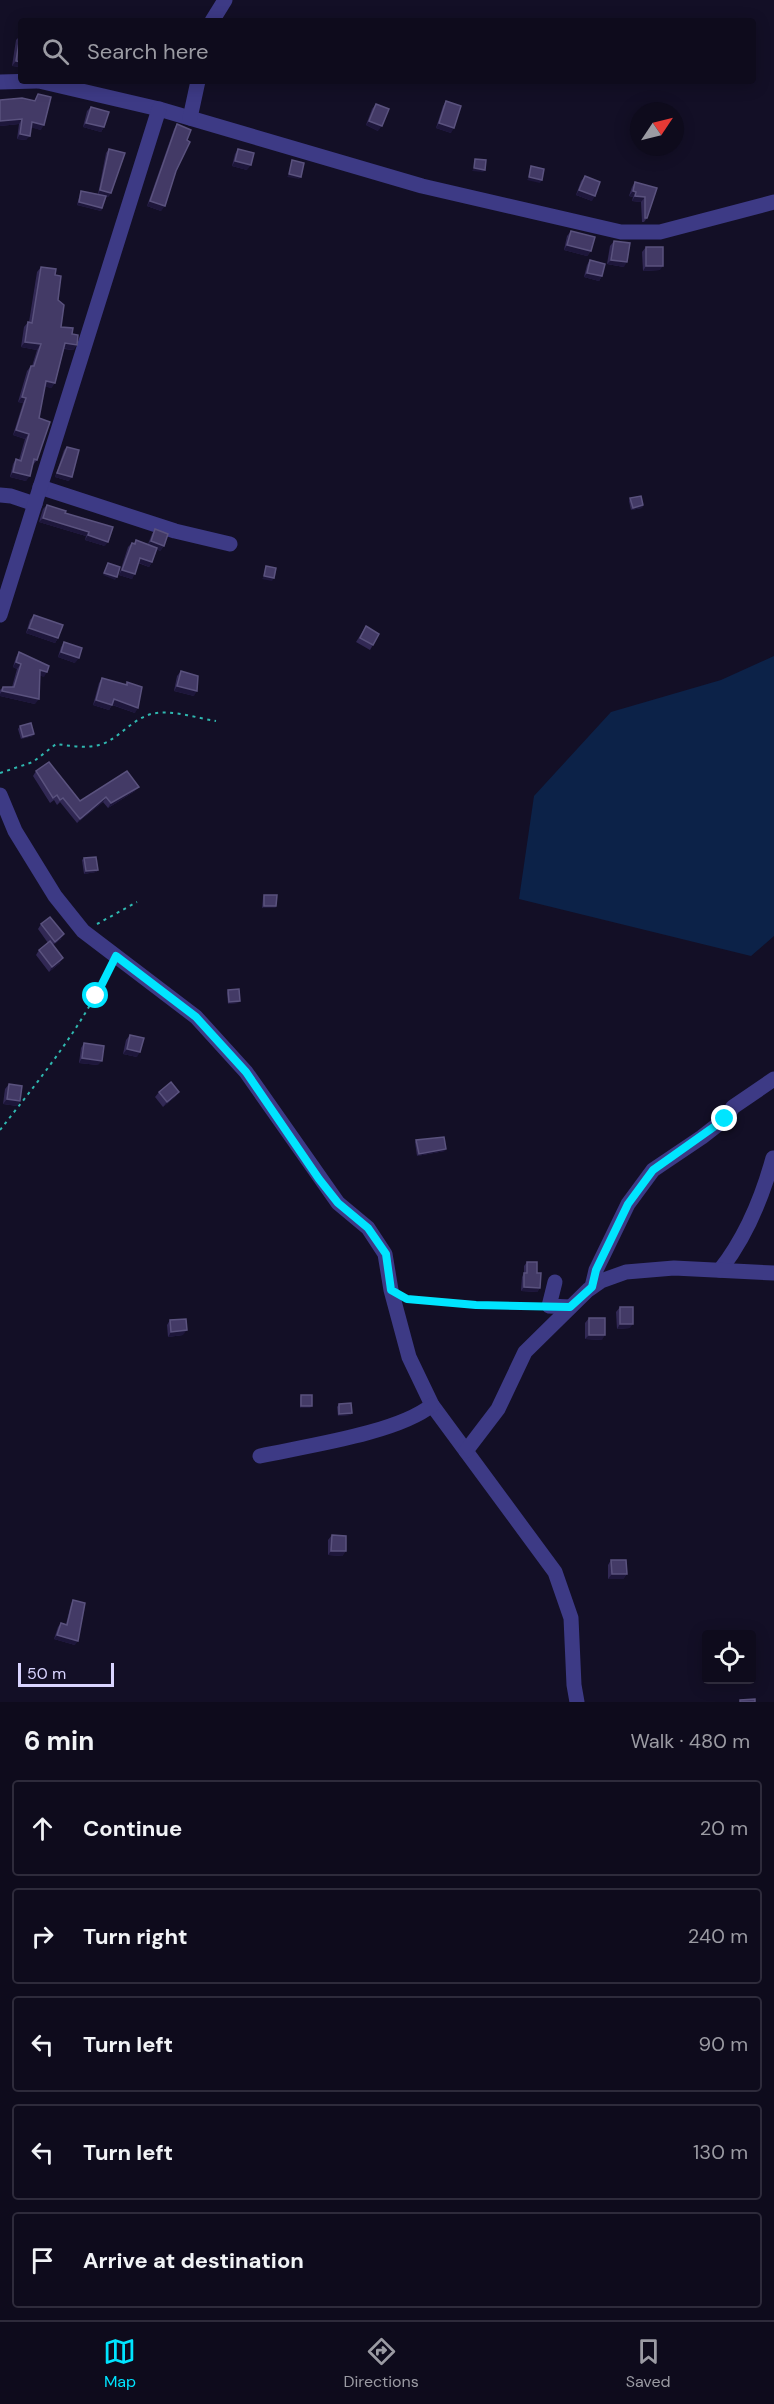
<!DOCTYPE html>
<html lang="en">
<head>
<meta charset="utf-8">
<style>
	:root { --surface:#0e0b1c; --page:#1c1929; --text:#f1f3f6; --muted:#9b9ba3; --line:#2e2b3b; --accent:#00e5ff }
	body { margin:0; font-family:"DM Sans",sans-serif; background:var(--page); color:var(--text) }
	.controls { position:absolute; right:18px; bottom:18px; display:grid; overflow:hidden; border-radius:6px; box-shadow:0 3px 15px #0003 }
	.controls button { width:54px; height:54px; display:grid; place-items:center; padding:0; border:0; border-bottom:2px solid var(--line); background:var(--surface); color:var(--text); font:30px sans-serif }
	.compass { position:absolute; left:630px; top:102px; width:54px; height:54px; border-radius:50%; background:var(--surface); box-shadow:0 3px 15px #0003; rotate:55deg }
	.scale { position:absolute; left:18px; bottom:15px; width:96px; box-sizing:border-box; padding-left:6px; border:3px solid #d9d4ff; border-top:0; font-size:16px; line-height:21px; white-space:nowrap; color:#d9d4ff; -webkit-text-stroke:4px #130f26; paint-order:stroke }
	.stop { position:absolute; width:18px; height:18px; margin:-14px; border:4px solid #00e5ff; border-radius:50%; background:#fff }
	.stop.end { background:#00e5ff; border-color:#fff; box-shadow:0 2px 6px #0008 }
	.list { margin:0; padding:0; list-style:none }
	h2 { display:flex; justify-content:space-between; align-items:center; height:78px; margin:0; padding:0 24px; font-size:26px }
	h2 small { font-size:20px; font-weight:400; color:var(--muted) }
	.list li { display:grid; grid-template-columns:39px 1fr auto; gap:18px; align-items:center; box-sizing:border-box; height:96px; margin:0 12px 12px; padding:0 12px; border:2px solid var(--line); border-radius:6px }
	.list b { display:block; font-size:22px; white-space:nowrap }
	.list em { font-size:20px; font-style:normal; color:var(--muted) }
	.icon { flex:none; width:33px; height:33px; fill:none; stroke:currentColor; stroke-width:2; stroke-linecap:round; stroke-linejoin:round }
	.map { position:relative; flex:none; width:774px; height:1702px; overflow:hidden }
	.search { position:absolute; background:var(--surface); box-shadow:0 3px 15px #0003; left:18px; right:18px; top:18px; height:66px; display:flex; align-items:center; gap:15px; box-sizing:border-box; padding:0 21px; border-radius:6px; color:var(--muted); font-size:22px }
	.sheet { height:618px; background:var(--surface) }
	nav { display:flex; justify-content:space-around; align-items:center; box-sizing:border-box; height:84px; border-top:2px solid var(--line); background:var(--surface); font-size:16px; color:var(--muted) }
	nav a { display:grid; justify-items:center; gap:3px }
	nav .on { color:var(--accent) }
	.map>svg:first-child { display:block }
</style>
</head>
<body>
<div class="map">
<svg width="774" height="1702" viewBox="0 0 774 1702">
	<rect width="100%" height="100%" fill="#130f26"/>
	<!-- water -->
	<path fill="#0c2248" d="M774 656V936L751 956 519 899 534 796 611 712 721 680Z"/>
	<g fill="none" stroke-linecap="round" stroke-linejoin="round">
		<!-- path -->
		<g stroke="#2fb8b0" stroke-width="2" stroke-dasharray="3 4.5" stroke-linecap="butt">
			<path d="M0 773 33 762 56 744C73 746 91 750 107 742 122 734 134 719 151 714 171 709 196 718 216 721"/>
			<path d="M97 924 137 902"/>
			<path d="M0 1130C40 1079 82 1027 109 969"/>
			<path d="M406 1299 476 1305 535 1306"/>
		</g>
		<!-- minor -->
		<g stroke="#3d3a85" stroke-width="15">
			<path d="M212 21 225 0"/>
			<path d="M39 81 159 109 422 186 621 232H660L774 202"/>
			<path d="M0 82 37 81"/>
			<path d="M190 118 198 81"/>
			<path d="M40 487 175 531 230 544"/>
			<path d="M0 495 11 496 35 504"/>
			<path d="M0 615 159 109"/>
			<path d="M0 795 15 831 55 896 83 931 196 1017 246 1072 338 1203 368 1228 385 1254 391 1290 409 1357 432 1405 555 1572 571 1618 574 1685 577 1702"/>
			<path d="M720 1270C746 1237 762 1198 773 1158"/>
			<path d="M555 1282 549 1306 570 1307"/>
			<path d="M592 1287 596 1270 628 1204 653 1170 702 1137 725 1119 733 1107 774 1079"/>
			<path d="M466 1451 498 1409 525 1352 588 1290 601 1281 626 1272 674 1268 774 1273"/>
			<path d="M260 1456C306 1446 398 1433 432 1405"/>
		</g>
	</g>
	<!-- wall -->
	<g fill="#312854">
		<path d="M20 36 21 67 12 66 16 40Z"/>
		<path d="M38 94 41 130 31 127 26 140 17 139 19 124 0 126V100L34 101Z"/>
		<path d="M446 101 451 133 436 128 443 106Z"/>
		<path d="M376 104 378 131 366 125 372 109Z"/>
		<path d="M91 107 104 127 101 132 83 127 87 111Z"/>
		<path d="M177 124 176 171 161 211 147 206 174 129Z"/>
		<path d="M109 149 111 193 108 197H106L101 211 77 205 80 194 81 191 98 194 106 153Z"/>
		<path d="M238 149 247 170 232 166 235 154Z"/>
		<path d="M585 176 592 201 576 195 581 181Z"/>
		<path d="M635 182 657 188 647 218 644 222H642L641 202 632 201 633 197 629 196 632 187Z"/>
		<path d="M571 231 591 251 587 256 564 250 567 236Z"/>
		<path d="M614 241 624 267 607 264 610 246Z"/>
		<path d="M646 247 660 270 643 271 642 252Z"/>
		<path d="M590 260 602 276 599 281 584 277 587 265Z"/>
		<path d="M41 267 55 275 61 327 72 334 77 345 73 350 64 349 55 383 51 388 45 386 39 418 37 460 33 465 26 481 10 477 13 464 16 459 19 460 25 439 13 435 23 403 18 402 27 371 31 366H32L37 350 21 347 24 327 28 322H29L37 272Z"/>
		<path d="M67 447 69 481 55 477 64 450Z"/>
		<path d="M630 498 643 505 642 508 631 510 629 501Z"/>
		<path d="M47 505 65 513 105 546 85 540 86 536 39 522 43 509Z"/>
		<path d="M155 529 164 546 160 551 157 549 152 562 149 567 138 563 132 579 119 575 128 547 132 543H134L136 540 148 544 152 534Z"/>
		<path d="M34 615 58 638 55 643 26 633 30 620Z"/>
		<path d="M366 626 373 645 370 650 356 642Z"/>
		<path d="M64 642 75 663 58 657 61 647Z"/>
		<path d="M19 652 44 677 40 675 35 704 0 696V690L3 687H12L17 669 13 667 16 657Z"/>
		<path d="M181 671 194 696 174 691 177 676Z"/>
		<path d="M102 678 125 685 127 682 135 713 112 705 109 710 93 705 99 683Z"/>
		<path d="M20 726 34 734 33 736 21 739 18 729Z"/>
		<path d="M36 771 80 801 135 791 108 808 103 802 77 823 60 802 57 805 54 800 50 803 33 776Z"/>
		<path d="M84 858 98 870 96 872 84 874 82 860Z"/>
		<path d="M264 895 276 906 275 908H262L263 898Z"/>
		<path d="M41 924 61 939 53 945 60 963 49 972 36 955 39 950 48 943 38 929Z"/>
		<path d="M228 990 238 1003 228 1004 227 993Z"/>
		<path d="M130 1035 137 1057 123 1054 126 1040Z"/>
		<path d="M84 1043 98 1065 79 1063 81 1048Z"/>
		<path d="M9 1084 20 1101 17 1106 3 1104 5 1089Z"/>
		<path d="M159 1092H179L175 1097 163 1107 155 1097Z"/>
		<path d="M416 1140 445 1151 417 1156 415 1142Z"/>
		<path d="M527 1262 537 1273 540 1288 537 1292 521 1291 522 1277 524 1273V1266Z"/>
		<path d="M620 1307 630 1328 617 1329 616 1312Z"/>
		<path d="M589 1318 602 1340 585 1339V1323Z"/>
		<path d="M170 1320 183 1335 168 1337 167 1325Z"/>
		<path d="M301 1395 310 1408H300V1398Z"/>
		<path d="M339 1404 352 1413 350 1415 338 1416 337 1407Z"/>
		<path d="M332 1535 346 1551 342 1556 328 1555V1540Z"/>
		<path d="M611 1560 627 1574 623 1579H608V1565Z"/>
		<path d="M73 1600 75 1645 54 1639 58 1627 61 1623 66 1624 71 1604Z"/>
	</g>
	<!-- shaded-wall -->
	<g fill="#1d163a">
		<path d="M16 61 21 62V67L12 66Z"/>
		<path d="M22 119 19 124 0 126V121Z"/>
		<path d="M369 121 382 126 378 131 366 125Z"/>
		<path d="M32 122 44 125 41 130 29 127Z"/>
		<path d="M86 123 104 127 101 132 83 127Z"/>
		<path d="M439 123 454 128 451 133 436 128Z"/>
		<path d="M20 134 30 136 26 140 17 139Z"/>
		<path d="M235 161 251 165 247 170 232 166Z"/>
		<path d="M474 168 485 170 483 172 472 171Z"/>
		<path d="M289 174 301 177 299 179 287 177Z"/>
		<path d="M529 177 542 180 540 183 527 180Z"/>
		<path d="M100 190 111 193 108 197 98 195Z"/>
		<path d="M579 190 595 196 592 201 576 195Z"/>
		<path d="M633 191 636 192 633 197 629 196Z"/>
		<path d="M635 196 645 197 641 202 632 201Z"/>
		<path d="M150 201 165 206 161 211 147 206Z"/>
		<path d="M79 202 102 208 101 211 77 205Z"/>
		<path d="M567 245 591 251 587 256 564 250Z"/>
		<path d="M611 260 627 262 624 267 607 264Z"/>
		<path d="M646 266H663L660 270 643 271Z"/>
		<path d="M587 273 602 276 599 281 584 277Z"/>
		<path d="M25 342 41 344 37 350 21 347Z"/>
		<path d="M65 343 77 345 73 350 62 348Z"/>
		<path d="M46 381 55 383 51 388 42 386Z"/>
		<path d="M22 397 26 398 23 403 18 402Z"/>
		<path d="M16 430 29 434 25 439 13 435Z"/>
		<path d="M13 472 30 476 26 481 10 477Z"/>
		<path d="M57 473 72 477 69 481 55 477Z"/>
		<path d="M643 505 642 508 631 510 633 508Z"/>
		<path d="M43 518 89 532 86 536 39 522Z"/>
		<path d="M88 535 108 542 105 546 85 540Z"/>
		<path d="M151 541 164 546 160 551 147 545Z"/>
		<path d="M140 558 152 562 149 567 137 562Z"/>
		<path d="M122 570 135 574 132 579 119 575Z"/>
		<path d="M104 573 117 577 115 580 103 575Z"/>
		<path d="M264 576 274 578 272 581 262 579Z"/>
		<path d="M29 628 58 638 55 643 26 633Z"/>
		<path d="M61 652 79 658 75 663 58 657Z"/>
		<path d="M16 662 21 664 17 669 13 667Z"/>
		<path d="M40 670 47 672 44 677 37 674Z"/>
		<path d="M177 686 197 691 194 696 174 691Z"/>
		<path d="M2 691 39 699 35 704 0 696V694Z"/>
		<path d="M114 699 138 708 135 713 110 704Z"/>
		<path d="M96 700 112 705 109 710 93 705Z"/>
		<path d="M34 734 33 736 21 739 23 737Z"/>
		<path d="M139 787 135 791 108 808 111 803Z"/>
		<path d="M106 797 103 802 77 823 80 819Z"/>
		<path d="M98 870 96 872 84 874 86 871Z"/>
		<path d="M264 906H276L275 908H262Z"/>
		<path d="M64 934 61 939 51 946 55 942Z"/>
		<path d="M63 958 60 963 49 972 52 967Z"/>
		<path d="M240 1001 238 1003 228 1004 229 1002Z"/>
		<path d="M127 1049 140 1052 137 1057 123 1054Z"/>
		<path d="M82 1058 102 1061 98 1065 79 1063Z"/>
		<path d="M179 1092 175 1097 163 1107 167 1102Z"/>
		<path d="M7 1099 20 1101 17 1106 3 1104Z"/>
		<path d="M446 1149 445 1151 417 1156 419 1154Z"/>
		<path d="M524 1287 540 1288 537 1292 521 1291Z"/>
		<path d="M620 1324H633L630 1328 617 1329Z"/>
		<path d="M187 1330 183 1335 168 1337 171 1332Z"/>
		<path d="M589 1335H605L602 1340 585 1339Z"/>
		<path d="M301 1406H312L310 1408H300Z"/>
		<path d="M352 1413 350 1415 338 1416 339 1414Z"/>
		<path d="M331 1551H346L342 1556 328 1555Z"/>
		<path d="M612 1574H627L623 1579H608Z"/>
		<path d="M57 1635 78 1641 75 1645 54 1639Z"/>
	</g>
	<!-- building -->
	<g fill="#433a66" stroke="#5a527e" stroke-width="1.5">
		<path d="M20 36H21V62L16 61Z"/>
		<path d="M38 94 51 97 44 125 32 122 30 136 20 134 22 119 0 121V100L22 98 35 101Z"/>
		<path d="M446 101 461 106 454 128 439 123Z"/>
		<path d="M376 104 389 109 382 126 369 121Z"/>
		<path d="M91 107 109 112 104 127 86 123Z"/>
		<path d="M177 124 191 130 187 140 190 142 176 171 165 206 150 201Z"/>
		<path d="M109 149 125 153 111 193 100 190Z"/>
		<path d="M238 149 254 153 251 165 235 161Z"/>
		<path d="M475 159 486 160 485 170 474 168Z"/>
		<path d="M292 160 304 163 301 177 289 174Z"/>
		<path d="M531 166 544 169 542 180 529 177Z"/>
		<path d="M585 176 600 182 595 196 579 190Z"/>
		<path d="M635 182 657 188 647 218H645V197L635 196 636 192 633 191Z"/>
		<path d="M81 191 106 196 102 208 79 202Z"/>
		<path d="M571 231 595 237 591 251 567 245Z"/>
		<path d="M614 241 630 243 627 262 611 260Z"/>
		<rect x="646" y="247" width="17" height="19"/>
		<path d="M590 260 605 264 602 276 587 273Z"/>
		<path d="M41 267 56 269 55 275 61 276 58 300 64 305 61 327 73 328 72 334 78 335 77 345 65 343 55 383 46 381 39 418 50 422 37 460 34 459 30 476 13 472 16 459 21 461 29 434 16 430 26 398 22 397 31 366H34L41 344 25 342 28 322 32 323Z"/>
		<path d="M67 447 79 450 72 477 57 473Z"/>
		<path d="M641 496 643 505 633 508 630 498Z"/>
		<path d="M47 505 66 511 65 513 113 527 108 542 88 535 89 532 43 518Z"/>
		<path d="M155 529 168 534 164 546 151 541Z"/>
		<path d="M136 540 157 548 152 562 140 558 135 574 122 570 132 543 135 544Z"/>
		<path d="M108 563 120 567 117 577 104 573Z"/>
		<path d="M266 566 276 568 274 578 264 576Z"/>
		<path d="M34 615 63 625 58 638 29 628Z"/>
		<path d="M366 626 379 634 373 645 360 638Z"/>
		<path d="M64 642 82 648 79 658 61 652Z"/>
		<path d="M19 652 49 666 47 672 40 670 39 699 2 691 3 687H14L21 664 16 662Z"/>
		<path d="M181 671 198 676 197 691 177 686Z"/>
		<path d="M102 678 127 685V682L142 687 138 708 114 699 112 705 96 700Z"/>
		<path d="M31 723 34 734 23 737 20 726Z"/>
		<path d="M49 762 80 801 127 771 139 787 111 803 106 797 80 819 63 798 60 800 57 795 53 798 36 771Z"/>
		<path d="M96 857 98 870 86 871 84 858Z"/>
		<path d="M264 895H277L276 906H264Z"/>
		<path d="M50 917 64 934 55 942 41 924Z"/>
		<path d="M50 941 63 958 52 967 39 950Z"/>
		<path d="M239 989 240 1001 229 1002 228 990Z"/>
		<path d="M130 1035 144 1038 140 1052 127 1049Z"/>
		<path d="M84 1043 104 1046 102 1061 82 1058Z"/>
		<path d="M171 1082 179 1092 167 1102 159 1092Z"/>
		<path d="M9 1084 22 1086 20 1101 7 1099Z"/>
		<path d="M444 1137 446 1149 419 1154 416 1140Z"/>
		<path d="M527 1262H537V1273H541L540 1288 524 1287V1273H527Z"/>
		<rect x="620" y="1307" width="13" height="17"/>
		<rect x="589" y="1318" width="16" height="17"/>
		<path d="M186 1319 187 1330 171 1332 170 1320Z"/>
		<rect x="301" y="1395" width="11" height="11"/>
		<path d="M351 1403 352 1413 339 1414V1404Z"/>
		<path d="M332 1535 346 1536V1551H331Z"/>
		<path d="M611 1560H626L627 1574H612Z"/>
		<path d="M73 1600 85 1603 78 1641 57 1635 61 1623 67 1625Z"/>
		<path d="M755 1699V1702H740V1700Z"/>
	</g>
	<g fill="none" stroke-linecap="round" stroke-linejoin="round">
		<!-- route -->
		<path stroke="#00e5ff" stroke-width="8" d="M96 996 116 956 196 1017 246 1072 319 1179 338 1203 368 1228 386 1254 391 1290 407 1299 476 1305 570 1307 592 1287 596 1270 628 1204 653 1170 725 1119"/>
	</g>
</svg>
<div class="controls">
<button><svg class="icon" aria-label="locate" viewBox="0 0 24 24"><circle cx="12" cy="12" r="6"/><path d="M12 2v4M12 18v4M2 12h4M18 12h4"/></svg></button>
</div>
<svg class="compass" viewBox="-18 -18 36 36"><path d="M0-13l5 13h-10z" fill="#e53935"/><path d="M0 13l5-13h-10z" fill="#9b9ba3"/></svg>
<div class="scale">50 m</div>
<div class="stop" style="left:96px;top:996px"></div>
<div class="stop end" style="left:725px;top:1119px"></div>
<div class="search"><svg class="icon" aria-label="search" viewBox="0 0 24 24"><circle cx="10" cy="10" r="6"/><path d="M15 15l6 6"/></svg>Search here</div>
</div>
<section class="sheet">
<h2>6 min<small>Walk · 480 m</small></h2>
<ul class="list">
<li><svg class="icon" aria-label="ahead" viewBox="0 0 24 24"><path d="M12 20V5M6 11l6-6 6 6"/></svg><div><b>Continue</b></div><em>20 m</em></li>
<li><svg class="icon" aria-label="right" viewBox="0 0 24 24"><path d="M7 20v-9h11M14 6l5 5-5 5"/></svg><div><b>Turn right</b></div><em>240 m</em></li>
<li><svg class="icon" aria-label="left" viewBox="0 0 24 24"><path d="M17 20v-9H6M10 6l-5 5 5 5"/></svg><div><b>Turn left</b></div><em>90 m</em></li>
<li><svg class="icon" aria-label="left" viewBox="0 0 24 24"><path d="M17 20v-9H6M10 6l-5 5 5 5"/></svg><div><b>Turn left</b></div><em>130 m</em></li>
<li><svg class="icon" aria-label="arrive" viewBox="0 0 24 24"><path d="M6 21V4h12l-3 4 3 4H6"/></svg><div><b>Arrive at destination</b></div></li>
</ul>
</section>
<nav>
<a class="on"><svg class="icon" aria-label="map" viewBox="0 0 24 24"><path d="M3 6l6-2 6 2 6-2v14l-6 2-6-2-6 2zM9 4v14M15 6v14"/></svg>Map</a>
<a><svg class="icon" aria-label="directions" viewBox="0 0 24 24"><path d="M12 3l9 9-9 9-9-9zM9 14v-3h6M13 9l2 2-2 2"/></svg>Directions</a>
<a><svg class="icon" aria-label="saved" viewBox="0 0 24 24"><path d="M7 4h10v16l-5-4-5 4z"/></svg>Saved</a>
</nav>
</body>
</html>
